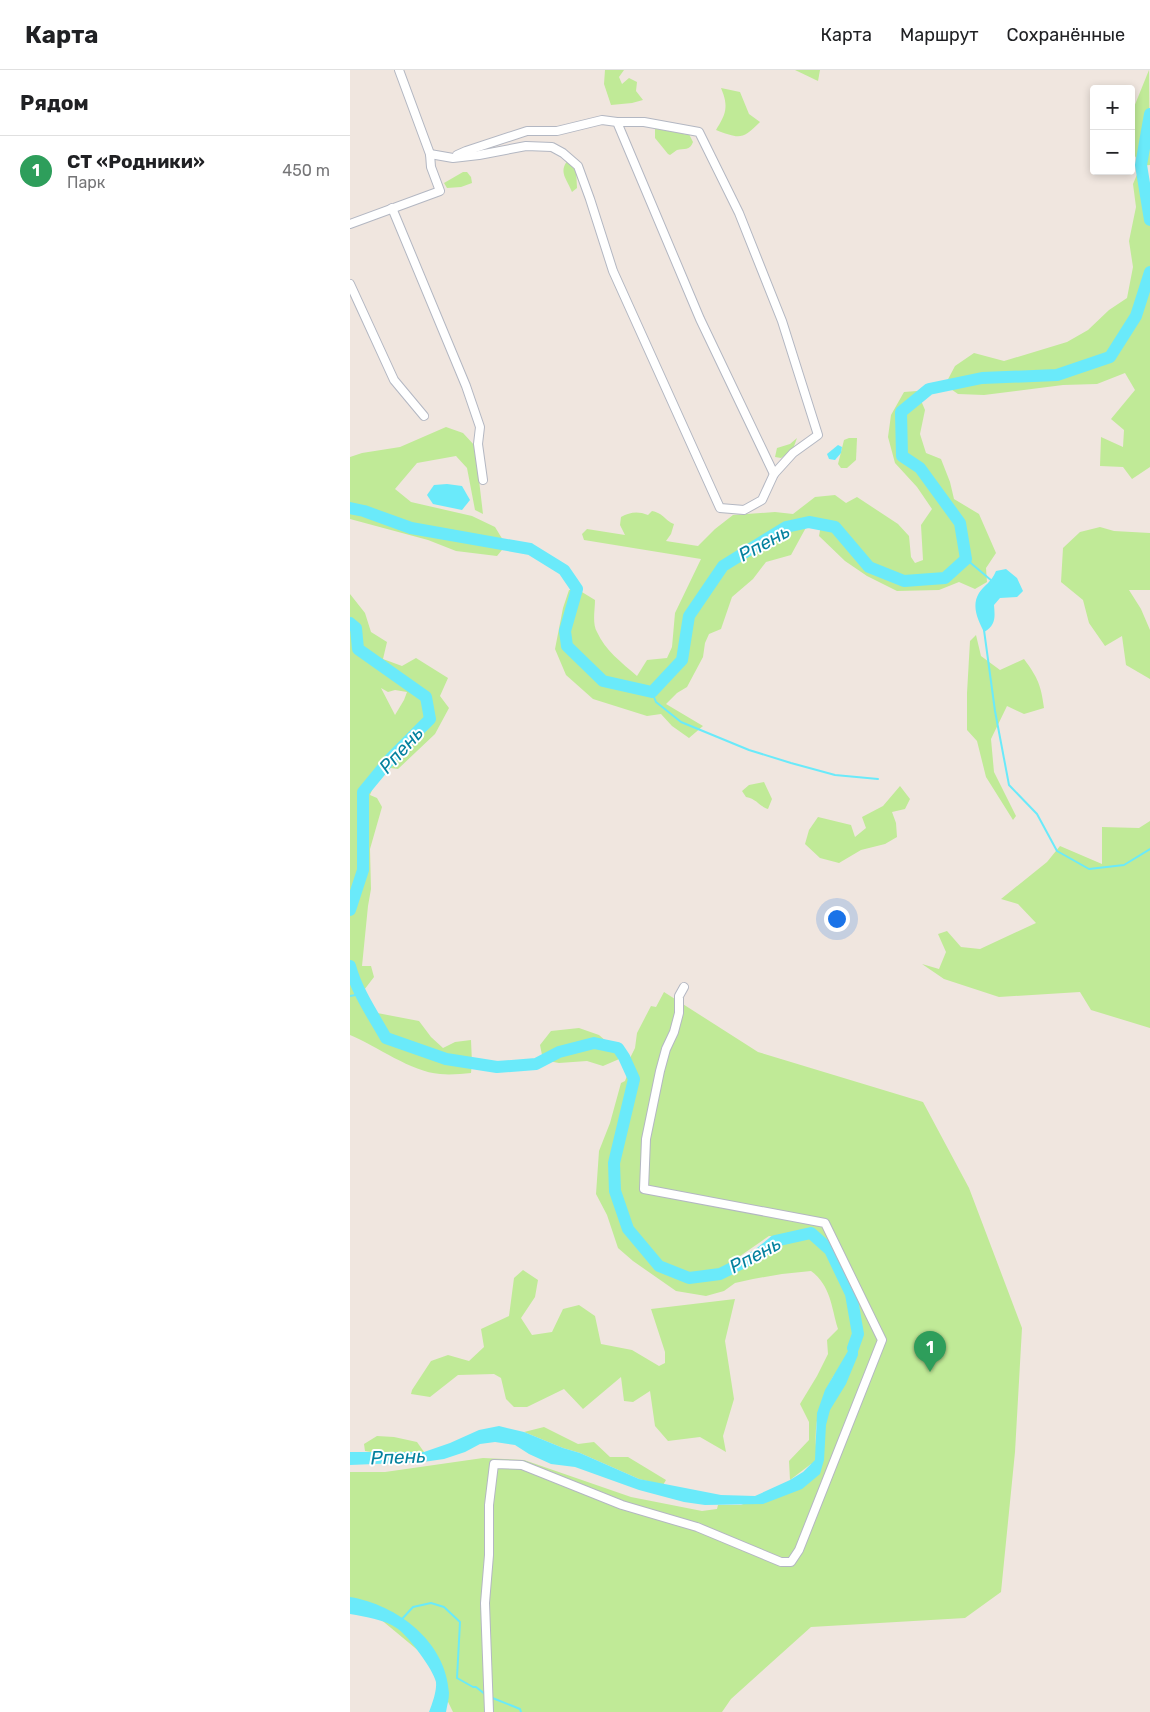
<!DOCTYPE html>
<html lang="ru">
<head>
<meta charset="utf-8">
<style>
	:root { --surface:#fff; --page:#f2f2f2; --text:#202124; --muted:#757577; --line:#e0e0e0; --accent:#3d7fff }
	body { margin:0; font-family:Rubik,sans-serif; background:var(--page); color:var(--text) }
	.controls { position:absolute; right:15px; top:15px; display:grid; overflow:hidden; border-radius:5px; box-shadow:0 2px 8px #0003 }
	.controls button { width:45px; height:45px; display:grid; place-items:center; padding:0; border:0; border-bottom:1px solid var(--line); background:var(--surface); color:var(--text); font:25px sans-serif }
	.you { position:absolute; left:486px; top:848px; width:18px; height:18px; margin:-12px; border:4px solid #fff; border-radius:50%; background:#1a73e8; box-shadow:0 0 0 8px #1a73e833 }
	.badge { display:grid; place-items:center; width:32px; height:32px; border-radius:50%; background:var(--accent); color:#fff; font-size:16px; font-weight:700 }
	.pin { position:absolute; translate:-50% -41px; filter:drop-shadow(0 1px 2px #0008) }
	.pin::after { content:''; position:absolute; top:26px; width:18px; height:15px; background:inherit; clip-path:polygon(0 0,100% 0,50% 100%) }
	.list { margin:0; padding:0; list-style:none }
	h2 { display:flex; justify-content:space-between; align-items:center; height:65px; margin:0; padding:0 20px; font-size:21px }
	h2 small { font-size:16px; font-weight:400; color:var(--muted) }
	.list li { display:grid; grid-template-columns:32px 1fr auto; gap:15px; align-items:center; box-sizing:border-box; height:70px; padding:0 20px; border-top:1px solid var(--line) }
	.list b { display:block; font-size:19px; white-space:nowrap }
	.list p { margin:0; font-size:16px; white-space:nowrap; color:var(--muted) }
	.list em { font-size:16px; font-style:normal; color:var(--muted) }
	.map { position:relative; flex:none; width:800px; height:1642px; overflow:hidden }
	header { display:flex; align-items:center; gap:30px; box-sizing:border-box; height:70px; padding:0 25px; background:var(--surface); border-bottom:1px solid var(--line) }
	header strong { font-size:24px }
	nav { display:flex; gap:28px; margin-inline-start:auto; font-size:18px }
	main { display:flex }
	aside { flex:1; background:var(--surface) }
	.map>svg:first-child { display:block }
</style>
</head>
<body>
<header>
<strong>Карта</strong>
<nav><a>Карта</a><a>Маршрут</a><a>Сохранённые</a></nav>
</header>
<main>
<aside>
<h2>Рядом<small></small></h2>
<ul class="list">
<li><span class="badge" style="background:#2e9e5b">1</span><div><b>СТ «Родники»</b><p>Парк</p></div><em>450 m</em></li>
</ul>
</aside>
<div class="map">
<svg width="800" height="1642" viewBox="0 0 800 1642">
	<rect width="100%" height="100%" fill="#f0e6df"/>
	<!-- green -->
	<g fill="#c0ea97" fill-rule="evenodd">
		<path d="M255 0H274L269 7 272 14 279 8 287 12 286 21 293 30 282 33 261 35 254 14Z"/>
		<path d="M445 0H470L468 11Z"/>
		<path d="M799 0 800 95 791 96 800 124V397L782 409 773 397 750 396 751 367 773 377 774 360 761 349 785 320 775 303 747 314 713 315 634 325 608 324 595 315 605 296 624 283 654 291 717 272 738 260 759 240 777 228 783 197 779 171 786 137 783 114 791 95 781 80V66L784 37Z"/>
		<path d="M371 18 390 22 399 44 410 52C392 70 390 69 366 60 376 44 379 37 371 18Z"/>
		<path d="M308 57C320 64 316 59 326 61 332 63 332 65 339 64L343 72C340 81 334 78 327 80 325 81 323 83 320 85L318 84 305 68V59Z"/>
		<path d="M218 90 226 98 227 118 222 122C217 109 208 102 218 90Z"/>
		<path d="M113 102H117L121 107 122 113 111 117 97 118 94 113Z"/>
		<path d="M567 321 575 340 570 364 576 383 591 389 600 412 604 429 629 444 646 483 636 498 637 512 625 519 609 512 589 520 547 521 517 506 495 491 469 466 471 455 459 452 441 485 416 492 403 509 382 527 371 559 359 564 355 573 353 587 337 617 327 623 316 634 353 656 339 668 322 656 311 644 297 646 243 629 216 605 205 579 213 538 219 520 227 519 245 530C245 540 242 553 247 562 255 580 272 593 287 606L297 590 317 588 322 577 325 543 351 489 234 470 232 464 237 459 275 465 270 455 271 447C280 442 288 441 298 445L302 441C315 444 314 450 324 454L321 464 316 471 348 476 365 459 383 445 425 442 443 444 465 427 485 425 496 433 507 427 548 454 559 466 561 487 565 493 573 490 571 455 582 439 567 417 545 393 538 367 541 345 554 322Z"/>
		<path d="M96 357 113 363 125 376 133 444 125 440 117 398 106 386 67 393 45 419 61 432 122 446 145 457 156 475 147 486 106 481 78 470 0 449V387L12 383 50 377Z"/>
		<path d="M447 368 443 379 431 388 425 387 427 378 440 374Z"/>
		<path d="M499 368H507L506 390 497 398H491L488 394 494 370Z"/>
		<path d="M750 457 764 461 800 463V520H779L791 539 800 560V609L776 595 772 566 755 576 739 553 733 530 711 512 713 478 730 462Z"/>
		<path d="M0 524 15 543 21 562 37 572 33 589 52 596 66 588 98 608 90 626 99 638 85 664 48 699 34 697 33 692 20 725 27 728 32 737 20 779 21 819 18 836 12 896H21L24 907 11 924 22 942 69 951 81 967 93 978 105 972 121 970 122 993 121 1003C111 1004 100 1005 90 1004 61 1002 27 976 0 965ZM31 618 38 622 45 620 57 622 54 630 45 645Z"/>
		<path d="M626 565 631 586 650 600 674 589C688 608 691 615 694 638L674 644 657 636 641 669 644 702 666 746 663 750 636 707 627 671 617 660V623L620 571Z"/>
		<path d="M414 712 422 729 418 739C410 737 407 729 396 727L392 721 399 715Z"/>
		<path d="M550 716 560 729 555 739 542 742 546 753 547 767 535 774 511 780 489 793 470 788 455 774 459 760 468 747 501 755 505 767 516 758 512 747 533 736Z"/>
		<path d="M800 751V958L741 940 730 922 649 927 594 909 572 894 589 899 596 882 588 864 597 861 611 877 630 879 686 853 668 834 651 829 697 792 710 776 752 794V757L789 758Z"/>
		<path d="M314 922 408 982 573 1032 619 1118 672 1258 665 1382 651 1522 615 1548 461 1557 381 1629 372 1642H103L76 1587 29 1548 0 1539V1402H35L133 1388 174 1390 281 1427 352 1441 367 1439 368 1435H391L458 1406 461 1394 440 1410 439 1391 459 1370V1352L450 1334 467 1306 478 1284 477 1270 488 1259C481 1236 481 1216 461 1201L432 1204 403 1209 385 1213 374 1221 356 1226 326 1221 283 1191 268 1178 257 1145 246 1124 249 1081 260 1053 271 1013 275 1011 280 998 279 990 285 978 287 963 301 936 306 937ZM419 1166 443 1167 425 1171 408 1185 371 1203 367 1202ZM484 1305 466 1376C464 1352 471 1326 484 1305Z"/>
		<path d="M229 958 249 965 274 987 253 996 237 991 209 993 193 990 190 975 201 961Z"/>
		<path d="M173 1200 188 1210 185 1227 171 1248 182 1265 202 1262 213 1239 229 1235 245 1246 251 1274 282 1280 309 1296 315 1293V1282L301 1239 385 1229 375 1271 384 1329 373 1366 376 1382 350 1367 318 1371 305 1356 300 1321 283 1332 274 1331 271 1307 233 1339 214 1319 177 1337H164L156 1329 151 1308 144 1304 108 1305 80 1327 61 1324 62 1320 81 1291 98 1285 119 1291 134 1277 131 1259 159 1246 164 1208Z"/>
		<path d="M194 1357 228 1374 244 1372 260 1387H278L316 1410 313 1415 289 1409 230 1383 213 1378 174 1362Z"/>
		<path d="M27 1366 44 1367 67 1372 74 1382 27 1383 15 1381 14 1374Z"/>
	</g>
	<!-- water -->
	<g fill="#6aeafa">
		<path d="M488 375 492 377 491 383 485 390 479 389 477 384Z"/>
		<path d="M97 414 112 416 120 430 112 440 83 434 77 425 84 415Z"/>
		<path d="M656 499 667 508 673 521 667 527 650 528 644 535C645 547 646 555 634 562 628 550 621 536 629 523 635 514 641 513 646 501Z"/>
		<path d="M508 1264V1285L496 1314 480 1340 476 1355 474 1390 470 1404 452 1419 413 1434 355 1435 334 1432 289 1420 225 1397 201 1394 179 1384 165 1375 145 1372 130 1374 115 1382 94 1389 73 1392 0 1395V1382H74L100 1373 129 1360 149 1356 174 1362 213 1378 230 1383 289 1409 371 1425 405 1426 440 1410 453 1402 465 1390 467 1343 475 1320Z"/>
		<path d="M0 1527C47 1535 96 1571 99 1623 99 1629 97 1636 96 1642H79C82 1634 87 1621 86 1612 83 1599 59 1567 48 1559 34 1549 16 1547 0 1544Z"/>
	</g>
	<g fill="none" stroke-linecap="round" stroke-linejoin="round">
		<!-- stream -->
		<g stroke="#6aeafa" stroke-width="2">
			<path d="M616 489 642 511"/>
			<path d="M634 560 645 641 659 715 687 744 707 781 739 799 774 795 800 779"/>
			<path d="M302 622 306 632 331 652 399 680 441 693 485 705 528 709"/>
			<path d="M0 926 11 924"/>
			<path d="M52 1549 63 1537 81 1533 94 1537 110 1552 107 1608 123 1617H126L136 1625"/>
			<path d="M140 1627 170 1639 171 1642"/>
		</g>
		<!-- river -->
		<g stroke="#6aeafa" stroke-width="12">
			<path d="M800 44 791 95 800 150"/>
			<path d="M0 438 14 441 61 458 180 479 214 500 227 519 215 561 217 576 253 611 302 622 332 590 339 546 373 496 436 457 459 452 485 457 519 497 554 511 595 508 616 489 610 453 570 398 552 386 551 342 579 319 632 308 707 305 760 287 786 246 800 202"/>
			<path d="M0 553 6 558 8 579 76 627 80 649 41 688 13 722V800L0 840"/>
			<path d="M0 896C7 922 23 945 36 968L96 989 147 997 186 994 209 982 244 973 268 978 274 987 284 1009 264 1093 265 1121 278 1159 309 1196 339 1208 370 1204 408 1185 425 1171 461 1163 480 1180 501 1224 508 1264 503 1278"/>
		</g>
		<!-- minor casing -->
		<g stroke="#b3b7c2" stroke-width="10">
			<g id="minor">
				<path d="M80 84 103 88 129 85 176 76 202 77 213 83 228 96 240 129 263 201 370 438 394 440 412 430 424 404 443 383 468 365 432 251 389 143 349 62 294 52H267"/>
				<path d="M107 85 116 81 177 61H207L252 50 267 52 350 249 424 404"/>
				<path d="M42 138 116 316 130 357 128 374 133 410"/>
				<path d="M0 154 90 121 81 97 80 84 49 0"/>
				<path d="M0 214 44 310 74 346"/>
				<path d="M139 1642 135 1533 139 1485V1435L144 1394 172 1395 272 1435 347 1457 431 1492H441L449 1480 532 1270 475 1153 294 1119 296 1069 310 1001 316 979 324 962 329 943V926L334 917"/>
			</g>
		</g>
		<!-- minor -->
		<use href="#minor" stroke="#fff" stroke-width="8"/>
	</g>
	<g text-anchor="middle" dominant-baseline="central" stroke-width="4" stroke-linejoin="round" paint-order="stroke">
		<!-- water labels -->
		<g font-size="19" font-style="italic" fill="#03819e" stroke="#fff">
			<text transform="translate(414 473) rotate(-29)">Рпень</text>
			<text transform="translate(51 680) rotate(-48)">Рпень</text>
			<text transform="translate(405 1185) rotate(-28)">Рпень</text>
			<text transform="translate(48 1387) rotate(-2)">Рпень</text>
		</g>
	</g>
</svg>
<div class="controls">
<button>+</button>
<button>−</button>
</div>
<div class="you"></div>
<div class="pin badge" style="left:580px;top:1302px;background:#2e9e5b">1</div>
</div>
</main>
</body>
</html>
